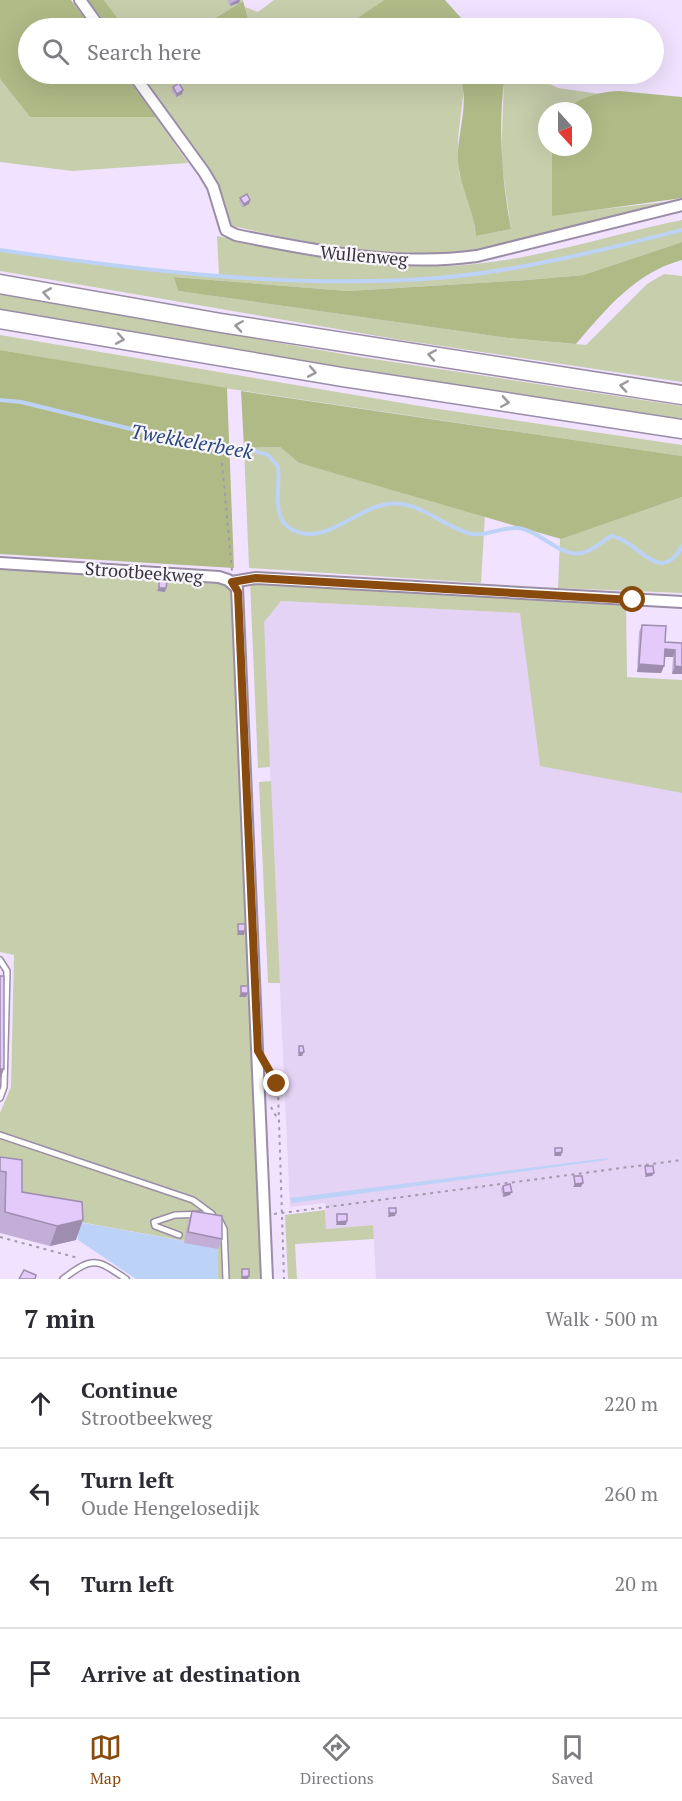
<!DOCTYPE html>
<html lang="en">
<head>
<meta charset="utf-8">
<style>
	:root { --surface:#fff; --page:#f2f2f3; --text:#2b2b33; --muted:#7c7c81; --line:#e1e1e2; --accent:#894a0e }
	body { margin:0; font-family:"PT Serif",serif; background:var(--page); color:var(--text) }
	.compass { position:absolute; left:538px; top:102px; width:54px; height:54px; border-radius:50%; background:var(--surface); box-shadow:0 6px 24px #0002; rotate:159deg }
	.stop { position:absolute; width:18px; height:18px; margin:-14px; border:4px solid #894a0e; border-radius:50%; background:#fff }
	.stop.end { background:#894a0e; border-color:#fff; box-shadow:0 2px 6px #0008 }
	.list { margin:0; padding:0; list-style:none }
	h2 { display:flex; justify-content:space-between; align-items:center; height:78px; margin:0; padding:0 24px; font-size:26px }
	h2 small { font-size:20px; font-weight:400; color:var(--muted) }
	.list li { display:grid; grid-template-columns:39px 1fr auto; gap:18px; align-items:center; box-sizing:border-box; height:90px; padding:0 24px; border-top:2px solid var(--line) }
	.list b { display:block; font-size:22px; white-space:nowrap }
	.list p { margin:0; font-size:20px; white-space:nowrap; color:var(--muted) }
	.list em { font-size:20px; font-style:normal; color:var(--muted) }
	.icon { flex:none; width:33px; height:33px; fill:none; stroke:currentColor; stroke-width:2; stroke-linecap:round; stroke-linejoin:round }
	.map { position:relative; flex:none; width:682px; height:1279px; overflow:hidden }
	.search { position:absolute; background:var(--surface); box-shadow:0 6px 24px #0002; left:18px; right:18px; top:18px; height:66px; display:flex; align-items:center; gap:15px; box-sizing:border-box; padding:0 21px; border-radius:33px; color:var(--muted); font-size:22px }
	.sheet { height:438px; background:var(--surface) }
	nav { display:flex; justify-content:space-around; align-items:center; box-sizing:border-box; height:84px; border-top:2px solid var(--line); background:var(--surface); font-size:16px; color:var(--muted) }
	nav a { display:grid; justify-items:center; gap:3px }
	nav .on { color:var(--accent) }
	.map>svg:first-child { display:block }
</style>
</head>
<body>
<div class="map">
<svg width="682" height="1279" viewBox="0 0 682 1279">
	<rect width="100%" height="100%" fill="#f1e3ff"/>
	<!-- built -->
	<path fill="#e4d3f4" d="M281 601 521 613 541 765 682 793V1279H376L373 1225 326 1229 325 1203 290 1207 263 621Z"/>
	<!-- green -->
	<g fill="#c7ceac">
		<path d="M104 0H243V1L199 28H125Z"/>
		<path d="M274 0H384L353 22 362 28H231L248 18 245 7 258 12Z"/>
		<path d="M159 74H458L464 88 458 138 459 173 471 204 476 236 511 229 501 159 504 81 530 74 558 88 600 94 573 103 564 111H547V147H552V215L682 200 473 252C387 259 312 245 229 225L215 178 147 81Z"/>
		<path d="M0 79 30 117H156L188 163 72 171 0 162Z"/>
		<path d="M682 220V242L583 275 527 280 348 291 175 277 178 291 508 338 586 345 647 284 664 274 682 276V382L401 340 0 271V250L119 266 219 276 217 236C293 252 366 267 444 266 524 264 604 236 682 220Z"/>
		<path d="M0 294 360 357 682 406V424L374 376 0 311Z"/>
		<path d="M0 335 432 408 682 445V456L197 384 0 350Z"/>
		<path d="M280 447 299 463 485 515 481 583 249 568 244 448Z"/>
		<path d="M682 497V593L558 588 560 539Z"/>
		<path d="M0 569 216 582 230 588 234 595 264 1279H218V1247L13 1210 0 1175V1113L11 1087 14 955 0 952Z"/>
		<path d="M250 582 626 603 627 677 682 680V793L540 766 520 613 281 601 264 622 270 767 258 768Z"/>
		<path d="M271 781 280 983H268L259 782Z"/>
		<path d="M325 1210 326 1229 373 1225 374 1239 295 1244 297 1279H288L285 1215Z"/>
	</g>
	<!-- forest -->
	<g fill="#b0ba87">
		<path d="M0 0H71L92 28H28V74H124L156 117H30L0 79Z"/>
		<path d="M88 0H104L125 28H109Z"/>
		<path d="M384 0H445L462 19 457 28H362L352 22Z"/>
		<path d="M243 1 248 18 231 28H199Z"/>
		<path d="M458 74H524L518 79 504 82C498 131 502 180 511 229L476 236C474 210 460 187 458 162 456 135 472 98 458 74Z"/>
		<path d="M619 91 682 97V198L552 216V147H583V111H564C579 97 599 92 619 91Z"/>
		<path d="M682 242V260C635 273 607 308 576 344L508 338 178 291 174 277 348 291 527 280 583 275Z"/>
		<path d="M0 350 227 388 234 568 0 554Z"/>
		<path d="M241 391 682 456V497L561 539 299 463 280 447 244 448Z"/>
	</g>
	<!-- water -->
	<g fill="#bdd2f7">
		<path d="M608 1158 607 1160 292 1203 290 1198Z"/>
		<path d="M78 1222 218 1247V1279H136L78 1240Z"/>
	</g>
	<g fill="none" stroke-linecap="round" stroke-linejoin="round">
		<!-- stream -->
		<g stroke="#bdd2f7" stroke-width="4">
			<path d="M0 250C144 271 292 289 438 278 520 271 602 250 682 230"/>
			<path d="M0 400 21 402 180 441 226 449 244 448 268 455 278 466C281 485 270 518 291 529 324 548 355 508 388 504 418 500 441 525 468 533 483 538 501 527 517 528 542 530 563 563 588 551 596 547 604 541 611 536 637 539 660 588 682 546"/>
		</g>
		<!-- service casing -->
		<g stroke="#9a8da6" stroke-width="8">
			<g id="service">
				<path d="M0 960 7 971 4 1087 0 1098"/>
				<path d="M0 1135 193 1200 212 1214"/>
				<path d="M219 1219 224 1229 226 1279"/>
				<path d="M179 1235 155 1226 154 1222 175 1215 211 1214"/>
				<path d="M63 1279C93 1256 97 1259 126 1279"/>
			</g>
		</g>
		<!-- minor casing -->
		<g stroke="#9a8da6" stroke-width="14">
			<g id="minor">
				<path d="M80 0 100 28"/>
				<path d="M133 74 204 172 213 187 226 230 236 235C315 251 396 267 477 256L682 205"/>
				<path d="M0 563 219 577 228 580 237 588 267 1279"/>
				<path d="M232 582 256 578 682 602"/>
			</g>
		</g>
		<!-- motorway casing -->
		<g stroke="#9a8da6" stroke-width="21">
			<g id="motorway">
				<path d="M0 284 221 323 682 395"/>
				<path d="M0 319 342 377 682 429"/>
			</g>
		</g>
		<!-- path -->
		<g stroke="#a399ae" stroke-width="2" stroke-dasharray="3 4.5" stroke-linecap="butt">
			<path d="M222 463 232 571"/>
			<path d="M269 1069 278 1090 284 1279"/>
			<path d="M271 1107 277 1118"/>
			<path d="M274 1214 682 1160"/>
			<path d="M0 1237 78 1258"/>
		</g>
		<!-- service -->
		<use href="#service" stroke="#fff" stroke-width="5"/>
		<!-- minor -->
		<use href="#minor" stroke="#fff" stroke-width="10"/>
		<!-- motorway -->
		<use href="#motorway" stroke="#fff" stroke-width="18"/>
	</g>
	<!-- wall -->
	<g fill="#c3aed7">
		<path d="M227 0H240L239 3 230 6Z"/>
		<path d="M173 87 183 90 182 94 176 97 172 91Z"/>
		<path d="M240 198 250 200 249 204 243 207 239 201Z"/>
		<path d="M642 625 665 642 682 643V674H672L673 657H664V666L661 673 637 672 639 632Z"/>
		<path d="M0 1157 22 1192 76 1240 50 1246 0 1233Z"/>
		<path d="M503 1186 510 1195 503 1197 501 1189Z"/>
		<path d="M192 1211 222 1239 218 1249 184 1243 188 1222Z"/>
	</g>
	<!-- shaded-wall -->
	<g fill="#9f8daf">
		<path d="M238 0H240L239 3 230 6 231 3Z"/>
		<path d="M183 90 182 94 176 97 177 94Z"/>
		<path d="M250 200 249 204 243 207 244 204Z"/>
		<path d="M159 588H166L165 592 157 591Z"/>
		<path d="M665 649 675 650 673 657H662Z"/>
		<path d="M639 664 664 666 661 673 637 672Z"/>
		<path d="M675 666 682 667V674H672Z"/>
		<path d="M238 931H245L244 935H237Z"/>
		<path d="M241 993H248L246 997H239Z"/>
		<path d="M304 1052 302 1056H298L299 1053Z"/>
		<path d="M0 1069H4L0 1080Z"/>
		<path d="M562 1152 561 1156H554L555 1153Z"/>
		<path d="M654 1173 652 1176 645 1177 646 1174Z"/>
		<path d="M583 1183 581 1187H573L575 1184Z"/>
		<path d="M512 1192 510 1195 503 1197 504 1193Z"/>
		<path d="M389 1213H396L395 1216 388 1217Z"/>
		<path d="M83 1220 76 1240 50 1246 57 1226Z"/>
		<path d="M347 1221 346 1225H336L337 1222Z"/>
		<path d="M249 1276 248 1279H241L242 1277Z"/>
	</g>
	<!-- building -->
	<g fill="#e3cafa" stroke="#9f8daf" stroke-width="1.5">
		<path d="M179 83 183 90 177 94 173 87Z"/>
		<path d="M247 194 250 200 244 204 240 198Z"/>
		<path d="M159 581H167L166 588H159Z"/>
		<path d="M642 625 666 626 665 642 682 643V667L675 666V650L665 649 664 666 639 664Z"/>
		<rect x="238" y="924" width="7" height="7"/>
		<rect x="0" y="976" width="4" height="93"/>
		<rect x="241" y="986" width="7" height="7"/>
		<path d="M299 1046H303L304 1052 299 1053Z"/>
		<path d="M555 1148H562V1152L555 1153Z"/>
		<path d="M0 1157 22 1160V1192L82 1202 83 1220 57 1226 5 1212 6 1172 0 1171Z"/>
		<path d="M645 1166H653L654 1173 646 1174Z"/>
		<path d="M574 1176H582L583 1183 575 1184Z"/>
		<path d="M510 1184 512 1192 504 1193 503 1186Z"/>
		<rect x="389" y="1208" width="7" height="5"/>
		<path d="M192 1211 222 1216V1239L188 1232Z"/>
		<path d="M337 1214H347V1221L337 1222Z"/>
		<path d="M242 1269H249V1276L242 1277Z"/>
		<path d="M24 1270 36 1275 35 1279H19Z"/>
	</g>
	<!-- one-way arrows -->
	<defs><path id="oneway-chevron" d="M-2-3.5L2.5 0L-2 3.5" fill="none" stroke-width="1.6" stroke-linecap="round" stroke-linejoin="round" transform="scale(1.5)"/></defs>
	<g stroke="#9c989e">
		<use href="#oneway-chevron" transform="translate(47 293) rotate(-170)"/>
		<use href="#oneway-chevron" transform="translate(239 326) rotate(-171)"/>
		<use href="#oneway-chevron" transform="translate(120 339) rotate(10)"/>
		<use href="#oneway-chevron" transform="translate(432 355) rotate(-171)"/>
		<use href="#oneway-chevron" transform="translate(312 372) rotate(10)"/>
		<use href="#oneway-chevron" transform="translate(624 386) rotate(-171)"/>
		<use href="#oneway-chevron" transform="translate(505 402) rotate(9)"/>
	</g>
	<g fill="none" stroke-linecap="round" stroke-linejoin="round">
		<!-- route -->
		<path stroke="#894a0e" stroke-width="8" d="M277 1084 258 1051 238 592 232 582 256 578 633 600"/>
	</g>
	<g text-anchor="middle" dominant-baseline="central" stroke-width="4.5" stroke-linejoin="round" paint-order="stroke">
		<!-- street labels -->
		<g font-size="18" fill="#38323d" stroke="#f8f6fb">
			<text transform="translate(364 255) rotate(5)">Wullenweg</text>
			<text transform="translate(144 572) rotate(4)">Strootbeekweg</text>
		</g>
		<!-- water labels -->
		<g font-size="20" font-style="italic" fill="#2a477f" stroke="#f8f6fb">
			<text transform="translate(192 441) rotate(10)">Twekkelerbeek</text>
		</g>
	</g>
</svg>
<svg class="compass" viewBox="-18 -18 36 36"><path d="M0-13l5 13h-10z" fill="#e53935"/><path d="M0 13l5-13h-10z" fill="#7c7c81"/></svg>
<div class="stop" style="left:633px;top:600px"></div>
<div class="stop end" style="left:277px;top:1084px"></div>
<div class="search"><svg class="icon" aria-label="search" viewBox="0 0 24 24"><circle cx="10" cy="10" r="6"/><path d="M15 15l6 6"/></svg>Search here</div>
</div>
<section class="sheet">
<h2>7 min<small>Walk · 500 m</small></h2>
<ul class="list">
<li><svg class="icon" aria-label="ahead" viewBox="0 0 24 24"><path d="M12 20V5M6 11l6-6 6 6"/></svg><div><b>Continue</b><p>Strootbeekweg</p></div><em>220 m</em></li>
<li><svg class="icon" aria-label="left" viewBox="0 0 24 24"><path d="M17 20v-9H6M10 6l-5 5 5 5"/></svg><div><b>Turn left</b><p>Oude Hengelosedijk</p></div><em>260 m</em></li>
<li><svg class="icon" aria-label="left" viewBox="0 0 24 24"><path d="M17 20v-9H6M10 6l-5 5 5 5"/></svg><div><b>Turn left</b></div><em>20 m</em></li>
<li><svg class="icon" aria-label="arrive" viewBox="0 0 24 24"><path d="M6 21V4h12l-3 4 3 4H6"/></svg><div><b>Arrive at destination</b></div></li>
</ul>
</section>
<nav>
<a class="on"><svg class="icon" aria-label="map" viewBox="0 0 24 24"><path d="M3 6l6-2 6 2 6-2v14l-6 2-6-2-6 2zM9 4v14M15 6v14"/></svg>Map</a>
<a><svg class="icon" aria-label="directions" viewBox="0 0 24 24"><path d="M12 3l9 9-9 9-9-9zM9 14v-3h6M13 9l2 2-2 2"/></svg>Directions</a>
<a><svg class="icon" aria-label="saved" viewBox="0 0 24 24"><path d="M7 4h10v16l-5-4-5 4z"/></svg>Saved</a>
</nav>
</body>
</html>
